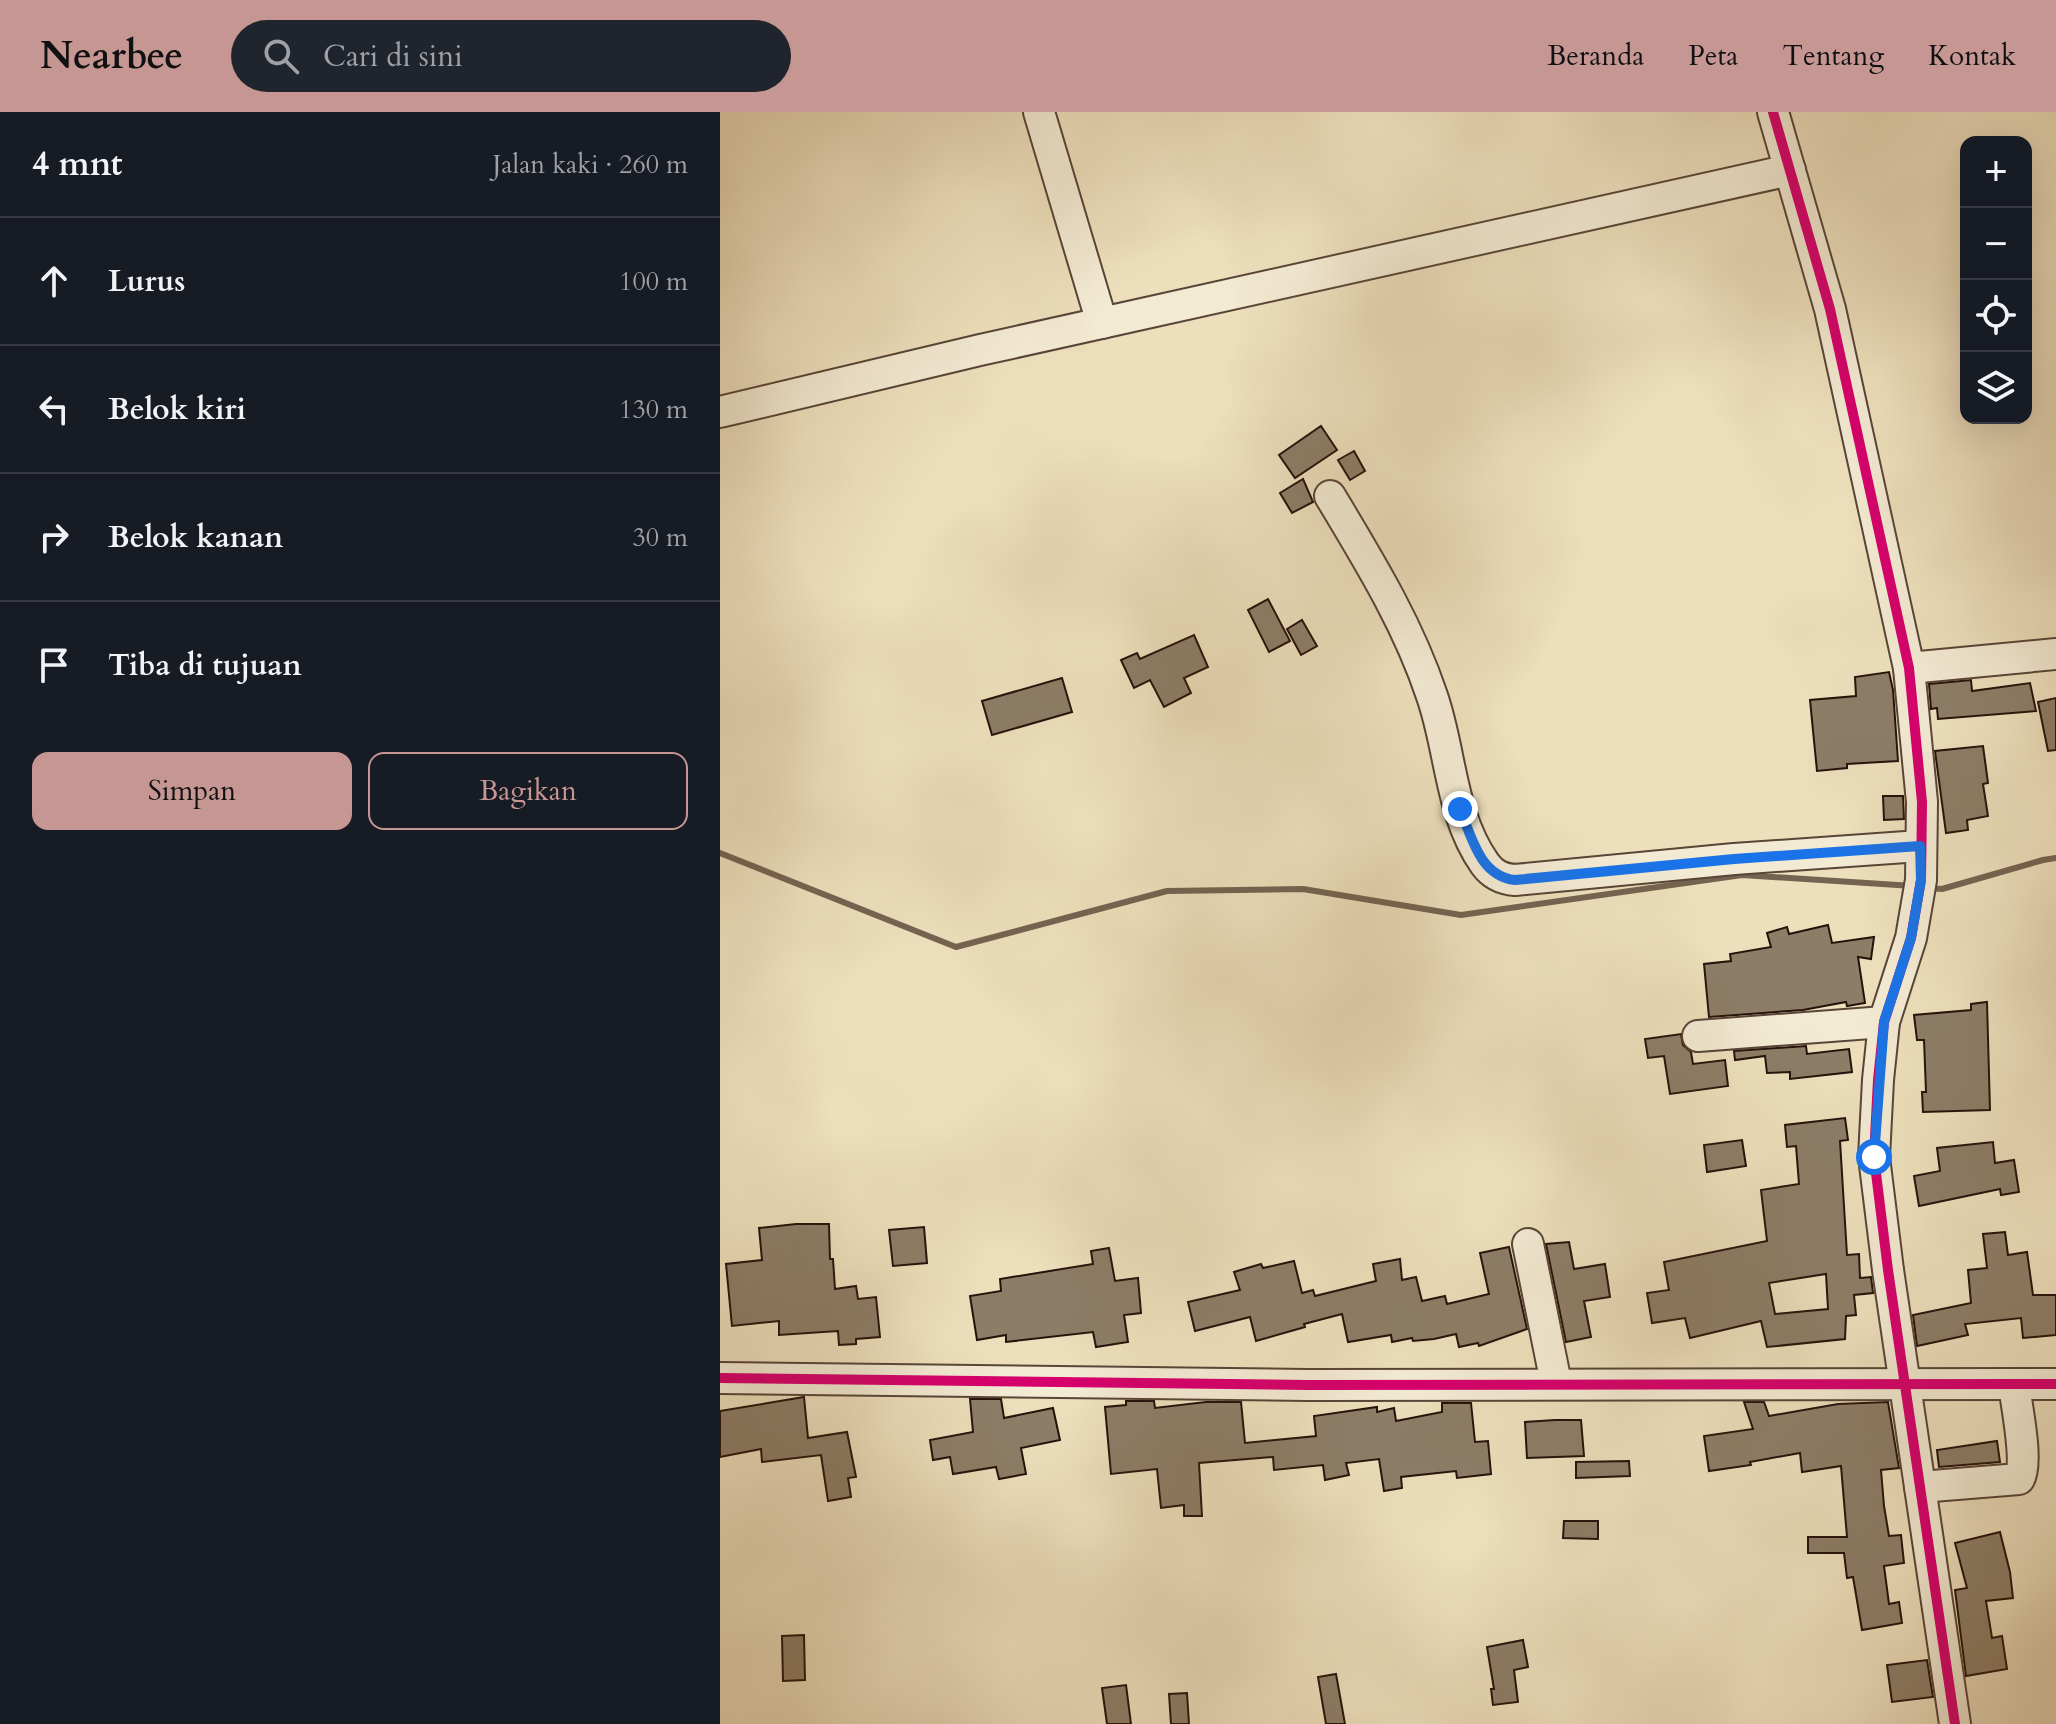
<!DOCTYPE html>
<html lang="id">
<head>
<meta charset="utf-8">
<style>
	:root { --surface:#171b24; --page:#20242c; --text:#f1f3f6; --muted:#9ea1a6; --line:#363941; --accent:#c59692 }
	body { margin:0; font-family:Cardo,serif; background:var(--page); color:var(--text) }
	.controls { position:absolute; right:24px; top:24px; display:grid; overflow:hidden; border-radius:16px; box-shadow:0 8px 32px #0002 }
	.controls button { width:72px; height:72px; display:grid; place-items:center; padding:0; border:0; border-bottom:2px solid var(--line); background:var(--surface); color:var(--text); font:40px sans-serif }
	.stop { position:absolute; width:24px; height:24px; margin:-18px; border:6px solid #1a73e8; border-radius:50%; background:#fff }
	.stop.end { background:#1a73e8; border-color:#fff; box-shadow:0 2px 8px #0008 }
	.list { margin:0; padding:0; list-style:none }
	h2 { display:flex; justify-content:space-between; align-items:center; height:104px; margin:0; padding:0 32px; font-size:34px }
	h2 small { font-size:26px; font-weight:400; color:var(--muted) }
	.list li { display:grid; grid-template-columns:52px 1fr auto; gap:24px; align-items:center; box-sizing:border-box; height:128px; padding:0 32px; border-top:2px solid var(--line) }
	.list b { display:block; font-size:30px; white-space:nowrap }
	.list em { font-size:26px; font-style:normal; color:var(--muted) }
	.actions { display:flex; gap:16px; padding:24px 32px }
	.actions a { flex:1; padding:18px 0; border:2px solid var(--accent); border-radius:16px; text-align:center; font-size:28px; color:var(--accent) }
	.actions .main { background:var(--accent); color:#111 }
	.icon { flex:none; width:44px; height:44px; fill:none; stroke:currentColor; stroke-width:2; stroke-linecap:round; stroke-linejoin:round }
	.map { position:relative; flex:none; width:1336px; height:1612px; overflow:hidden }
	header { display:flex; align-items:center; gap:48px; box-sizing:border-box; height:112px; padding:0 40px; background:var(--accent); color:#111 }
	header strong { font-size:38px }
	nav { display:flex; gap:44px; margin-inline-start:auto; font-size:28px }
	.search { width:560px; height:72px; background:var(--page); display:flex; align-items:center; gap:20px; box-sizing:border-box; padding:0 28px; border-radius:44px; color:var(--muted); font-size:30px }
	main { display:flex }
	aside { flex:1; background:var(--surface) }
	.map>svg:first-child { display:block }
</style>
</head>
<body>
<header>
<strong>Nearbee</strong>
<div class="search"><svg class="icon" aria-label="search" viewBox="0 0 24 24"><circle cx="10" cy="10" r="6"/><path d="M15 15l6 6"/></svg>Cari di sini</div>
<nav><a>Beranda</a><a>Peta</a><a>Tentang</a><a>Kontak</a></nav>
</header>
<main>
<aside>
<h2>4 mnt<small>Jalan kaki · 260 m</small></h2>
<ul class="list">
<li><svg class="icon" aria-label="ahead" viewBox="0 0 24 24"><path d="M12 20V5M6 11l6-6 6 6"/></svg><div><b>Lurus</b></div><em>100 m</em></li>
<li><svg class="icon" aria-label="left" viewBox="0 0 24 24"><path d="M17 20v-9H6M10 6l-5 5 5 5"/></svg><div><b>Belok kiri</b></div><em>130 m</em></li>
<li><svg class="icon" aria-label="right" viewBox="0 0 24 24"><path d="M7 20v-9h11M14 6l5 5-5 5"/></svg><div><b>Belok kanan</b></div><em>30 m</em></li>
<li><svg class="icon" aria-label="arrive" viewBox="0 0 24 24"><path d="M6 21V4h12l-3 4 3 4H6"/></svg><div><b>Tiba di tujuan</b></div></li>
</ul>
<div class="actions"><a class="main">Simpan</a><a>Bagikan</a></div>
</aside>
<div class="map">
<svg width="1336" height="1612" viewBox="0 0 1336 1612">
	<rect width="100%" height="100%" fill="#eddfbc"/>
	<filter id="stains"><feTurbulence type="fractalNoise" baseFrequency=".0025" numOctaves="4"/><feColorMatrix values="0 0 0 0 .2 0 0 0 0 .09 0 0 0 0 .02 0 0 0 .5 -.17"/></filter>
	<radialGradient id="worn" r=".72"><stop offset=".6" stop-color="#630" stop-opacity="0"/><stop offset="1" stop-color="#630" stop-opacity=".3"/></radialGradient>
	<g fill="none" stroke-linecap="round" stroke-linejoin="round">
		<!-- stream -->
		<g stroke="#756351" stroke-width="6">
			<path d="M0 741 236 835 447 779 583 777 741 803 1022 763 1193 774"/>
			<path d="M1208 776 1222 777 1323 748 1336 746"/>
		</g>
	</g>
	<!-- building -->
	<g fill="#8d7d67" stroke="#26120b" stroke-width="2" fill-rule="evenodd">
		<path d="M601 314 617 338 575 366 559 343Z"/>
		<path d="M634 339 645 359 630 368 618 348Z"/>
		<path d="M583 367 593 390 572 401 560 381Z"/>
		<path d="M548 487 570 529 549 540 528 498Z"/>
		<path d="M582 508 597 534 581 543 567 517Z"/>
		<path d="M474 523 488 555 464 566 471 581 444 595 430 568 414 576 401 548 417 541 420 547Z"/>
		<path d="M1169 560 1173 578 1178 649 1127 652V656L1097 659 1090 588 1136 584 1135 565Z"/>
		<path d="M342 566 352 600 272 623 262 589Z"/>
		<path d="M1251 568 1252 579 1310 571 1316 599 1218 607 1217 596 1211 597 1209 572Z"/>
		<path d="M1336 586V638L1328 639 1318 590Z"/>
		<path d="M1263 634 1268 671 1263 672 1268 704 1247 708 1248 718 1226 721 1215 639Z"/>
		<path d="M1163 684H1183L1184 707 1164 708Z"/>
		<path d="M1108 813 1112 831 1154 825 1151 847 1138 845 1145 891 1127 894 1126 890 1083 898 989 905 984 852 1011 849 1010 842 1051 835 1047 821 1067 815 1069 822Z"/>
		<path d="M1267 890 1270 998 1203 1000 1202 980H1206L1204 928H1197L1194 903 1251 898V892Z"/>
		<path d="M961 922 963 933 971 940 973 952 1005 948 1008 974 950 982 944 944 928 946 925 927Z"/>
		<path d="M1086 934 1087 942 1129 937 1132 960 1070 967V960L1047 961 1045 944 1015 948 1014 939Z"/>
		<path d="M1125 1006 1128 1028 1120 1029 1127 1143 1139 1142 1140 1166 1151 1165 1153 1181 1134 1183 1136 1203 1126 1204 1125 1227 1047 1235 1041 1209 970 1226 965 1206 932 1211 927 1181 949 1178 944 1150 1047 1129 1041 1078 1079 1072 1076 1034 1067 1035 1065 1013ZM1106 1162 1108 1197 1055 1202 1049 1171Z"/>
		<path d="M1022 1028 1026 1054 987 1060 984 1033Z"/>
		<path d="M1273 1030 1275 1051 1294 1048 1299 1080 1281 1083 1280 1077 1199 1094 1194 1064 1220 1059 1217 1036Z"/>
		<path d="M76 1112H109L110 1147H113L115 1177 136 1174 138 1187 156 1185 160 1225 136 1227V1232L119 1233 118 1219 59 1223V1209L12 1214 6 1152 42 1148 39 1116Z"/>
		<path d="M204 1115 207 1151 173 1154 169 1118Z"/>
		<path d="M1285 1120 1288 1143 1307 1140 1313 1183H1336V1223L1303 1226 1301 1206 1245 1212 1248 1223 1197 1234 1193 1203 1251 1191 1248 1158 1267 1156 1263 1122Z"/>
		<path d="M849 1130 854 1157 885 1152 890 1185 864 1189 871 1225 846 1230 826 1132Z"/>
		<path d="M789 1135 807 1217 759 1234 758 1231 739 1235 736 1222 714 1227 693 1229 692 1226 672 1230 671 1223 628 1230 622 1202 584 1212 585 1215 536 1229 530 1205 475 1219 468 1190 520 1178 514 1160 541 1152 543 1156 574 1149 582 1181 593 1178 595 1184 656 1169 653 1152 680 1147 682 1168 696 1165 702 1189 725 1184 727 1192 769 1182 760 1141Z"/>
		<path d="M389 1136 395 1169 418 1166 421 1201 404 1203 408 1230 376 1235 373 1220 286 1230V1223L257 1228 250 1184 281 1179 280 1167 373 1152 371 1139Z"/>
		<path d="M84 1285 88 1326 127 1320 136 1365 128 1366 131 1385 108 1389 101 1343 42 1350 41 1337 0 1345V1299Z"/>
		<path d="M250 1287H281L284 1306 333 1296 340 1328 301 1336 306 1362 279 1367 276 1355 233 1362 230 1345 213 1348 210 1328 253 1320Z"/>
		<path d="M406 1289H434L435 1296 486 1290H521L525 1331 596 1324 594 1304 657 1295V1300L674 1296 676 1309 722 1300V1291H751L755 1330 768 1329 771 1362 737 1366 736 1359 681 1365 682 1376 664 1379 659 1347 626 1351 629 1363 605 1368 603 1353 554 1358 553 1345 479 1351 482 1404H464V1393L441 1396 437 1357 391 1362 385 1295 406 1293Z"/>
		<path d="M1024 1290H1044L1049 1304 1118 1292 1168 1290 1179 1356 1161 1358 1164 1394 1169 1424 1181 1423 1184 1451 1164 1454 1169 1492 1179 1490 1182 1511 1142 1518 1133 1465 1127 1466 1124 1441H1088V1425H1127L1121 1354 1082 1360 1080 1341 1030 1350 1031 1353 989 1359 984 1324 1033 1317Z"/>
		<path d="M835 1308H861L864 1344 807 1346 805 1310Z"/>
		<path d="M1277 1329 1280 1350 1219 1355 1217 1338Z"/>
		<path d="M909 1349 910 1364 856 1366V1350Z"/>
		<path d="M844 1409H878V1427L843 1426Z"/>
		<path d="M1280 1420 1290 1460 1293 1486 1266 1489 1272 1526 1282 1524 1287 1557 1246 1564 1235 1478 1247 1476 1235 1431Z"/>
		<path d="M84 1523 85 1568 63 1569 62 1524Z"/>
		<path d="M803 1528 808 1555 794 1558 798 1590 773 1593 771 1577H774L767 1535Z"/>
		<path d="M1207 1548 1213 1585 1172 1590 1167 1553Z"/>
		<path d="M616 1562 625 1612H606L598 1565Z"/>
		<path d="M406 1573 411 1612H387L382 1576Z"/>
		<path d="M467 1581 469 1612H451L449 1582Z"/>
	</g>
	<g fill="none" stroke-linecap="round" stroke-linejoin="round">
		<!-- minor casing -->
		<g stroke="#584537" stroke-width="34">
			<g id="minor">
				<path d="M319 0 382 211"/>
				<path d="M1053 0 1110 197 1189 556 1202 690 1201 768 1191 826 1164 910 1158 968 1154 1045 1168 1158 1235 1612"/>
				<path d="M0 300 260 238 1070 58"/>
				<path d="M610 384C649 449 688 512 712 584 731 638 730 703 765 752 773 763 782 767 795 768L1014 747 1200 734"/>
				<path d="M1189 556 1336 542"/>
				<path d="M978 924 1164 910"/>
				<path d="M808 1132 836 1271"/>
				<path d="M0 1266 587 1273 1336 1272"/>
				<path d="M1200 1375 1299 1367C1309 1350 1296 1293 1294 1272"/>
			</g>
		</g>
		<!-- minor -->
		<use href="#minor" stroke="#f3ead3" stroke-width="30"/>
		<!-- cycleway casing -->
		<g stroke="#f3ead3" stroke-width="15">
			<g id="cycleway">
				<path d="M1053 0 1110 197 1189 556 1202 690 1201 768 1191 826 1164 910 1158 968 1154 1045 1168 1158 1235 1612"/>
				<path d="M0 1266 587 1273 1336 1272"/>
			</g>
		</g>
		<!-- cycleway -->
		<use href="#cycleway" stroke="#d6006c" stroke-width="10"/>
	</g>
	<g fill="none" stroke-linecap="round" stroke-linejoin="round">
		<!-- route -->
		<path stroke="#1a73e8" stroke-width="10" d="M740 697C752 726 760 764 795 768L1014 747 1200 734 1201 768 1191 826 1164 910 1154 1045"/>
	</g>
	<rect width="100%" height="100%" filter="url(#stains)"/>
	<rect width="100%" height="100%" fill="url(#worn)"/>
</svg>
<div class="controls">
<button>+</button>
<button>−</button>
<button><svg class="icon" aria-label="locate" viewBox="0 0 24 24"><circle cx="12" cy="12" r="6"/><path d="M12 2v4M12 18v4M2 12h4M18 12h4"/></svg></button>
<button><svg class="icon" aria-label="layers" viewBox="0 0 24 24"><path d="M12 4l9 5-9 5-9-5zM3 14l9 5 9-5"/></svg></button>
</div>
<div class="stop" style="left:1154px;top:1045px"></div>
<div class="stop end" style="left:740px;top:697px"></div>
</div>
</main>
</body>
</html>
